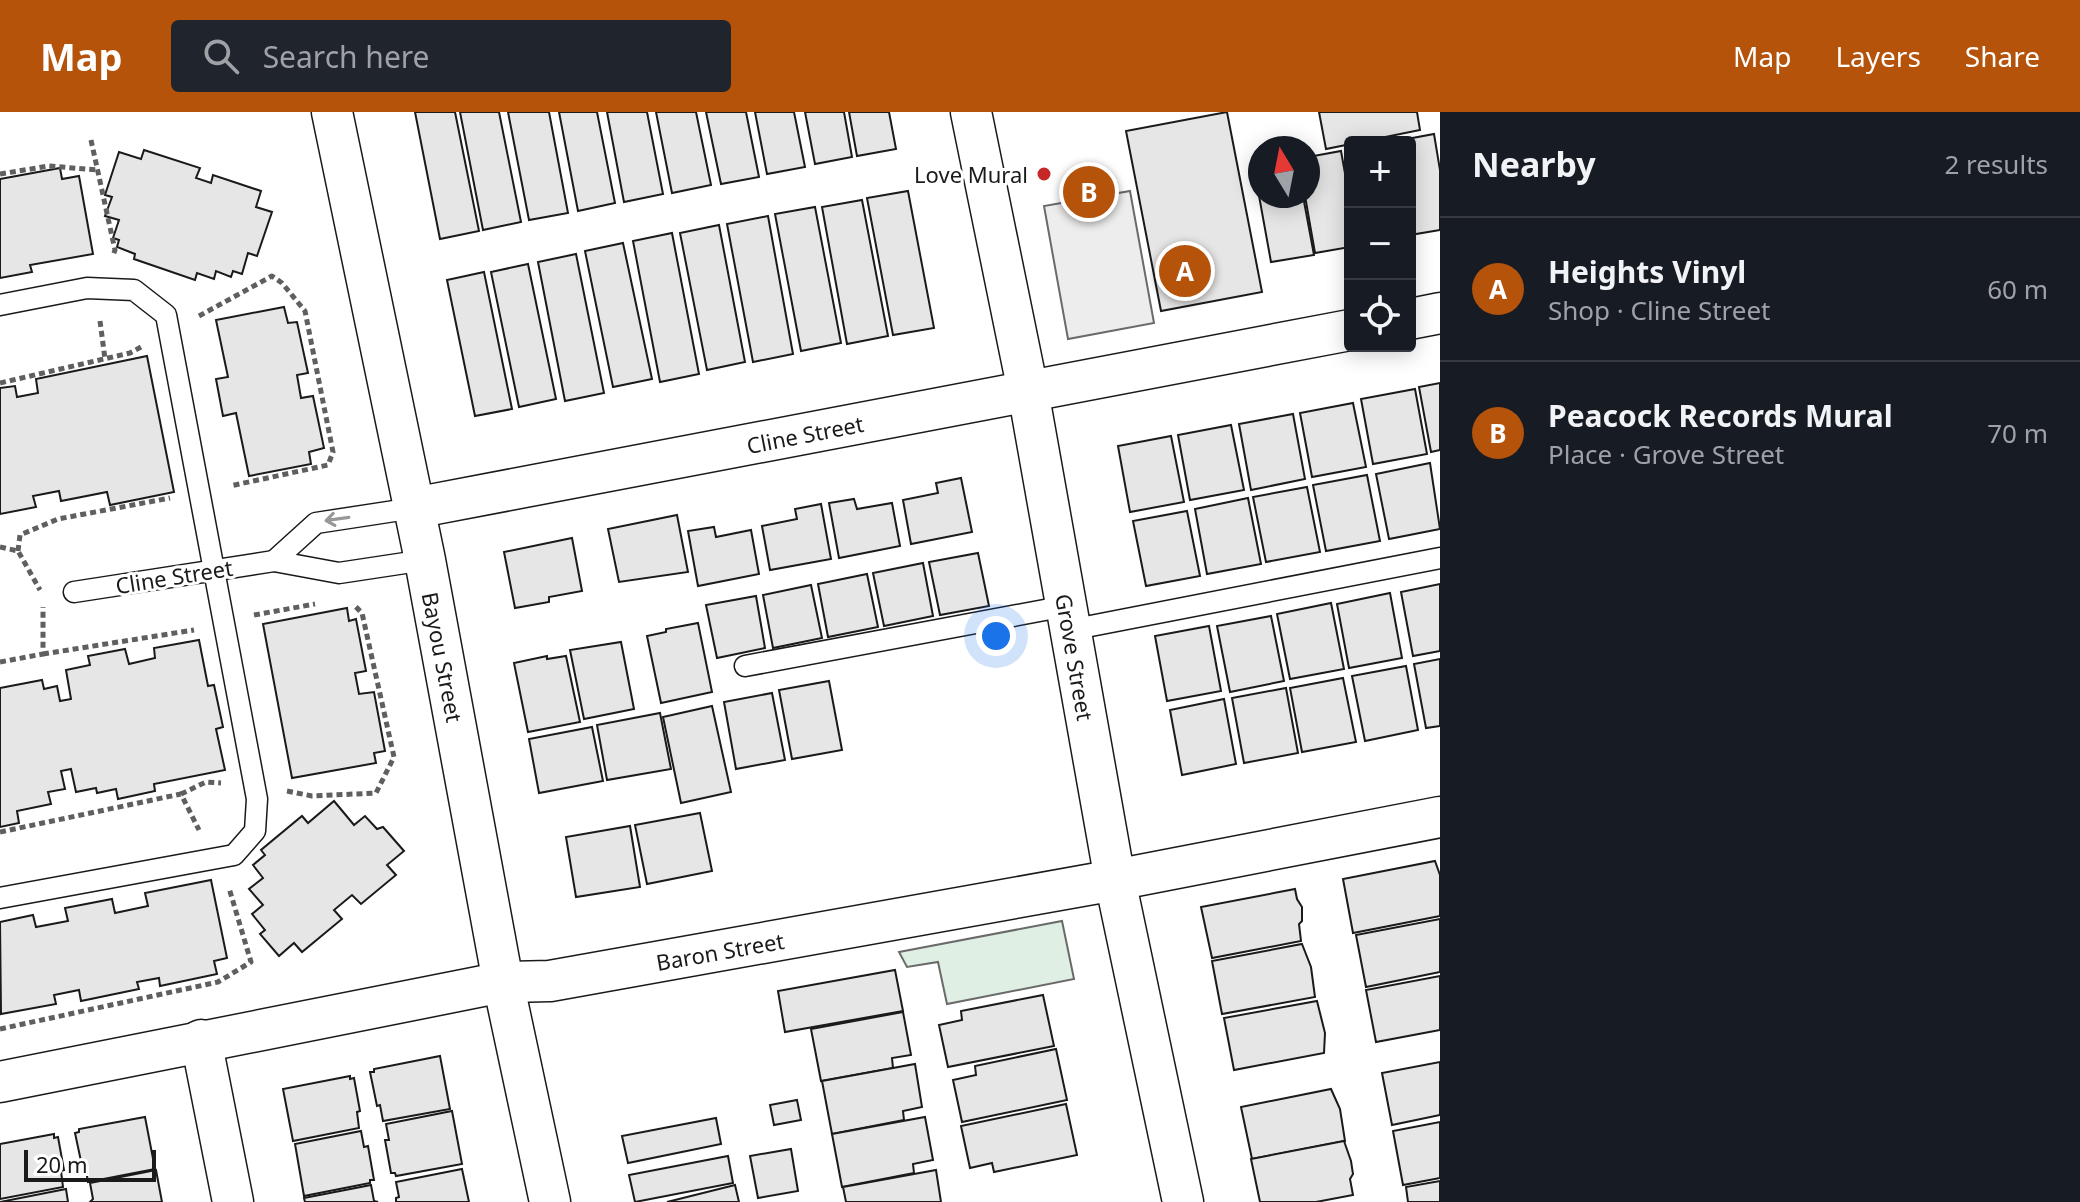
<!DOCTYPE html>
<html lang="en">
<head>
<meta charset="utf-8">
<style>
	:root { --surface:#171b24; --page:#20242c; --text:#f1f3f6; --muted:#9ea1a6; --line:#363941; --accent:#b45309 }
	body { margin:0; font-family:"Noto Sans",sans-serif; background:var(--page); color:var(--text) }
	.controls { position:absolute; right:24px; top:24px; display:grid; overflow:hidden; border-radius:8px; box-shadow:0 4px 20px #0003 }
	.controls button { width:72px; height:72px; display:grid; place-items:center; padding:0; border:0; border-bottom:2px solid var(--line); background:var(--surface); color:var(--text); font:40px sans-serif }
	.compass { position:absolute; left:1248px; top:24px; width:72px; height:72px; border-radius:50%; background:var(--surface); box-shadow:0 4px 20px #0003; rotate:350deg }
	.scale { position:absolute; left:24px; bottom:20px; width:132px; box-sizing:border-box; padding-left:8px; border:4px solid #1a1a1a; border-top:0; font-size:22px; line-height:28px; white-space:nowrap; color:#1a1a1a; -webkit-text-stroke:6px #fff; paint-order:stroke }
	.you { position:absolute; left:996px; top:524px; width:28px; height:28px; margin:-20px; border:6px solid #fff; border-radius:50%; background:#1a73e8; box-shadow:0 0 0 12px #1a73e833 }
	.badge { display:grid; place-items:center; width:52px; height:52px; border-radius:50%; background:var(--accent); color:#fff; font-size:26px; font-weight:700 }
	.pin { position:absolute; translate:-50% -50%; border:4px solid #fff; box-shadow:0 2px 8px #0006 }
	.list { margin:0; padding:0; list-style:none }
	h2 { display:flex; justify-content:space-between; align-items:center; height:104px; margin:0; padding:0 32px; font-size:34px }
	h2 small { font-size:26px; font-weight:400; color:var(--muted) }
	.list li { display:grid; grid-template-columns:52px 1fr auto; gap:24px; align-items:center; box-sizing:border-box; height:144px; padding:0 32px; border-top:2px solid var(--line) }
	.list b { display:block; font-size:30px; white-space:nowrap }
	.list p { margin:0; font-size:26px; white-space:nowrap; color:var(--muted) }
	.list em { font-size:26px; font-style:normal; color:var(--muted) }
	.icon { flex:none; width:44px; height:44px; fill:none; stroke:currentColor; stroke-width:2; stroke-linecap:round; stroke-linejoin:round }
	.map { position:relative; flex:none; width:1440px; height:1090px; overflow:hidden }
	header { display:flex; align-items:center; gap:48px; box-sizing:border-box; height:112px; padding:0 40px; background:var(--accent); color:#fff }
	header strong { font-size:38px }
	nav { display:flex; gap:44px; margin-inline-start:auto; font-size:28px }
	.search { width:560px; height:72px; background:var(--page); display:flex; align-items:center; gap:20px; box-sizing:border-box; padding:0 28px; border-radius:8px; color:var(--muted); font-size:30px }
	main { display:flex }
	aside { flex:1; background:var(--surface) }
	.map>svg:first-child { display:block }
</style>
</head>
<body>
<header>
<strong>Map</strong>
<div class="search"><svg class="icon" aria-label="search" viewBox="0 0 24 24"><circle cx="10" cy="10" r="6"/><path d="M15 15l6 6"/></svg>Search here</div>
<nav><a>Map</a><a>Layers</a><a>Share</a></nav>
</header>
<main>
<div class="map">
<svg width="1440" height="1090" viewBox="0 0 1440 1090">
	<rect width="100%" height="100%" fill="#fff"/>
	<!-- green -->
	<path fill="#e0efe3" stroke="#6a6a6a" stroke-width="2" d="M1062 809 1074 867 947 892 938 850 907 855 899 840Z"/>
	<!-- parking -->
	<path fill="#ededed" stroke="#6a6a6a" stroke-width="2" d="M1130 79 1154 211 1068 227 1044 94Z"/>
	<!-- building -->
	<g fill="#e6e6e6" stroke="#1a1a1a" stroke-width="2">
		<path d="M415 0H455L479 119 440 127Z"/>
		<path d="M460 0H499L521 110 483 118Z"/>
		<path d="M508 0H549L568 101 529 108Z"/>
		<path d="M559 0H597L615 91 578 99Z"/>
		<path d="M607 0H647L663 82 624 90Z"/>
		<path d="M656 0H696L711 73 672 81Z"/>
		<path d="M706 0H746L759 65 721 72Z"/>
		<path d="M755 0H794L805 55 767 62Z"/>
		<path d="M805 0H844L852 45 815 52Z"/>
		<path d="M849 0H889L896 37 857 44Z"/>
		<path d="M1227 0 1262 180 1161 199 1126 19Z"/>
		<path d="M1319 0H1417L1420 18 1326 37Z"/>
		<path d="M1434 22 1440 58V118L1410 123V30H1391Z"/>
		<path d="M144 38 200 56 196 66 211 71 213 63 261 79 256 95 272 100 257 144 248 141 242 162 233 159 231 165 216 159 214 167 197 161 195 168 134 147 135 142 117 135 119 128 113 126 119 108 105 104 112 85 105 83 119 40 141 47Z"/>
		<path d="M1341 39 1350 89V135L1315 141 1305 84H1308V45Z"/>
		<path d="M1260 55V84H1303L1314 143 1271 150 1254 56Z"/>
		<path d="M60 56 62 67 79 64 93 142 30 153 32 160 0 166V67Z"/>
		<path d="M908 79 934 216 893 223 867 86Z"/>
		<path d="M862 88 888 224 847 232 822 95Z"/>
		<path d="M815 95 841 231 801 239 775 102Z"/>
		<path d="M768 104 793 242 753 250 727 112Z"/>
		<path d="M719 113 745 250 707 258 680 121Z"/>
		<path d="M672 121 699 262 660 270 633 129Z"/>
		<path d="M623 131 652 267 613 275 585 139Z"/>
		<path d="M576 142 604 281 565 289 538 150Z"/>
		<path d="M528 152 556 287 519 295 491 160Z"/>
		<path d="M484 160 512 297 475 304 447 168Z"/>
		<path d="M284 195 288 211 297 210 308 261 297 263 301 286 313 284 324 336 309 340 311 352 249 364 236 301 223 304 216 267 228 265 216 208Z"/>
		<path d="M147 244 174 380 110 393 107 380 61 389 59 379 33 384 36 395 0 402V276L15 274 17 285 38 281 36 267Z"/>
		<path d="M1440 271V338L1431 340 1419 275Z"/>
		<path d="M1415 277 1427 342 1373 352 1361 287Z"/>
		<path d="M1353 291 1366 355 1312 365 1300 301Z"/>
		<path d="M1293 302 1305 367 1251 378 1239 312Z"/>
		<path d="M1231 313 1244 378 1190 388 1178 323Z"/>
		<path d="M1171 324 1184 390 1130 400 1118 334Z"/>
		<path d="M1430 351 1440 417 1389 427 1376 362Z"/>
		<path d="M1367 363 1380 429 1326 439 1313 373Z"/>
		<path d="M961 366 972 420 911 432 903 388 938 381 936 371Z"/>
		<path d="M1307 375 1320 440 1266 450 1253 385Z"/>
		<path d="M1248 386 1261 452 1207 462 1195 397Z"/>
		<path d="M854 387 857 397 892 391 900 434 839 446 829 391Z"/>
		<path d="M821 392 831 447 770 458 762 414 797 407 795 397Z"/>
		<path d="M1187 399 1200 464 1146 474 1133 409Z"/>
		<path d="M677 403 688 460 619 470 608 417Z"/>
		<path d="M714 415 716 425 751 418 759 462 698 474 688 419Z"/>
		<path d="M572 426 582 479 549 485V490L515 496 504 440Z"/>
		<path d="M978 441 989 494 940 503 929 450Z"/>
		<path d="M923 451 933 504 884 514 873 461Z"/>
		<path d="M867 462 878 515 828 525 818 472Z"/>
		<path d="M1440 472V539L1413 544 1401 480Z"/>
		<path d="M811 473 822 526 773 536 763 483Z"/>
		<path d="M1390 481 1402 546 1349 556 1337 492Z"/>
		<path d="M756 484 765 536 717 546 706 493Z"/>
		<path d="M1331 491 1344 557 1290 567 1277 502Z"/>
		<path d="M347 496 349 509 356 507 366 559 355 561 359 582 374 580 385 639 374 641 376 651 292 666 263 512Z"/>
		<path d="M1271 504 1284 569 1230 580 1217 514Z"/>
		<path d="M698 511 712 580 661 591 647 524 666 520V517Z"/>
		<path d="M1209 514 1221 579 1167 589 1155 524Z"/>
		<path d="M199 528 208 574 214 573 223 615 216 617 225 658 154 672 155 679 118 687 116 677 97 681 96 676 76 680 71 657 61 659 65 677 48 680 51 692 17 699 19 711 0 715V576L42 568 44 577 57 574 60 589 71 587 66 558 90 553 88 544 125 537 129 552 155 546 154 536Z"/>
		<path d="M621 530 634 597 584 607 570 538Z"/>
		<path d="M547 544V547L566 544 580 610 528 620 514 551Z"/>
		<path d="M1440 547V614L1426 616 1414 552Z"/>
		<path d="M1406 554 1418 618 1365 629 1352 564Z"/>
		<path d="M1343 566 1356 630 1302 640 1290 576Z"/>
		<path d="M829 569 842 638 792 647 779 578Z"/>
		<path d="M1286 576 1298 641 1244 651 1232 586Z"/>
		<path d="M772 581 785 648 736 657 724 590Z"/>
		<path d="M1224 587 1236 652 1182 663 1170 598Z"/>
		<path d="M712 594 731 680 681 691 663 605Z"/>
		<path d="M660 601 671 657 607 668 597 613Z"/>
		<path d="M592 615 603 669 539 681 529 627Z"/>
		<path d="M334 689 354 713 365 704 377 717 383 715 404 739 387 753 396 763 361 792 352 783 334 798 342 807 302 840 294 831 279 844 260 822 265 818 252 802 263 793 249 777 263 766 253 753 265 743 261 738 302 704 308 711Z"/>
		<path d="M700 701 712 759 647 772 635 713Z"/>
		<path d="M630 714 640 775 576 785 566 725Z"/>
		<path d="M1435 749 1440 763V804L1353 821 1343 767Z"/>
		<path d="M211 768 227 846 214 849 217 862 160 874 159 866 137 870 139 877 81 889 79 878 54 883 56 892 1 902 0 810 33 803 36 815 68 809 65 796 112 787 115 801 148 794 145 781Z"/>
		<path d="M1295 777 1297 787 1302 795V809L1299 812 1301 829 1212 846 1201 795Z"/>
		<path d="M1440 807V860L1366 875 1356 823Z"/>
		<path d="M1302 832 1311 855 1315 885 1222 902 1212 849Z"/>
		<path d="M895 858 903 899 785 920 778 879Z"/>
		<path d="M1440 864V918L1376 930 1366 878Z"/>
		<path d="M1043 883 1054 934 948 955 939 913 962 908 961 899Z"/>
		<path d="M1317 889 1325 921 1324 941 1234 958 1224 906Z"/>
		<path d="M903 900 911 943 892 946 893 956 821 969 811 917Z"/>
		<path d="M1056 937 1067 988 962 1010 953 968 976 963 975 954Z"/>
		<path d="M440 944 450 997 383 1009 380 993 377 994 370 960H374V957Z"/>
		<path d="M1440 950V1003L1392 1013 1382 961Z"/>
		<path d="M915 952 922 995 903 999 904 1008 832 1022 822 969Z"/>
		<path d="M350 964V967L354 966 360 999 357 1000 359 1016 293 1029 283 977Z"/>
		<path d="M1331 977 1340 997 1345 1029 1252 1047 1241 995Z"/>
		<path d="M797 988 801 1008 774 1013 770 993Z"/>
		<path d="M1066 992 1077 1043 994 1060 992 1051 970 1056 961 1014Z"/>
		<path d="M452 999 462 1052 396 1064 395 1061H391L385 1028H389L386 1012Z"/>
		<path d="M145 1005 155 1057 88 1070 85 1053 82 1054 75 1021 79 1020V1017Z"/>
		<path d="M925 1005 933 1048 913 1052 914 1061 842 1075 832 1022Z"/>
		<path d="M716 1006 721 1032 628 1051 622 1024Z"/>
		<path d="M1440 1010V1066L1403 1073 1393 1019Z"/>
		<path d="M361 1019 364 1035 368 1034 374 1068H370V1071L304 1084 295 1032Z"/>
		<path d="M54 1022V1026L58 1025 64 1058 61 1059 63 1075 0 1087V1032Z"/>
		<path d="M1344 1029 1351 1049 1353 1062 1350 1067 1353 1083 1316 1090H1260L1251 1047Z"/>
		<path d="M791 1037 798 1079 758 1086 750 1044Z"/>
		<path d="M728 1044 733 1071 635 1090 629 1063Z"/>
		<path d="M462 1057 469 1090H396V1086L399 1085 396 1070Z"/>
		<path d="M156 1058 162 1090H90L93 1087 90 1071Z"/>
		<path d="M936 1058 941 1090H846L843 1075Z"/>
		<path d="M1440 1069V1090H1408L1406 1075Z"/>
		<path d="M371 1073 374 1089 378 1090H305L304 1086Z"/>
		<path d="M735 1073 739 1090H667Z"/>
		<path d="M66 1077 68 1090H0Z"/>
	</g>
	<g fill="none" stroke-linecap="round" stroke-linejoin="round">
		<!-- service casing -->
		<g stroke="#1a1a1a" stroke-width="23">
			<g id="service">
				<path d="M0 193 87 176 134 178 166 203 257 687 255 719 234 743 0 786"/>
				<path d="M414 396 316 411 274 449 339 461 425 448"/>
				<path d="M74 480 274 449"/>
				<path d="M1070 518 1440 446"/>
				<path d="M745 554 1066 494"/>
			</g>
		</g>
		<!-- minor casing -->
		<g stroke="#1a1a1a" stroke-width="43">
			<g id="minor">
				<path d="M332 0 425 448 503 870 550 1090"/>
				<path d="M971 0 1028 279 1115 768 1183 1090"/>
				<path d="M1410 207 1440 201"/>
				<path d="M414 396 1350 218"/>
				<path d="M201 928 233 1090"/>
				<path d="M0 970 503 870 550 869 1115 768 1440 705"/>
			</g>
		</g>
		<!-- path -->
		<g stroke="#5f5f5f" stroke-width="5" stroke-dasharray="6 4" stroke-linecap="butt">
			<path d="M91 28 115 138 113 144"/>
			<path d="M0 62 49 54 97 58"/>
			<path d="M199 204 272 164 282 171 305 199 333 340 328 353 230 374"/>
			<path d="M100 209 105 247"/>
			<path d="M0 271 130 241 141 235"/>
			<path d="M0 435 18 439 40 478"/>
			<path d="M18 439 20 423 58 407 170 386"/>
			<path d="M254 503 315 492"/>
			<path d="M43 542 194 518"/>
			<path d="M0 550 43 542V495"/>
			<path d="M287 679 312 684 376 681 394 645 362 501 353 492"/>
			<path d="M181 682 206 670 221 671"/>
			<path d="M0 720 181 682 199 718"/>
			<path d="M0 917 218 870 251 850 229 776"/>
		</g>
		<!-- service -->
		<use href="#service" stroke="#fff" stroke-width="20"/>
		<!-- minor -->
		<use href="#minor" stroke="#fff" stroke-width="40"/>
	</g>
	<!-- one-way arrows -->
	<defs><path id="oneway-shaft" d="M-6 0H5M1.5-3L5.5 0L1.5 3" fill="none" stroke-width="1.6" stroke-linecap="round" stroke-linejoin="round" transform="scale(2)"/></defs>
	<use stroke="#989898" href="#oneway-shaft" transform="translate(337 407) rotate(172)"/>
	<!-- markers -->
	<circle fill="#c62828" stroke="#fff" stroke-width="3" cx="1044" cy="62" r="8"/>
	<g text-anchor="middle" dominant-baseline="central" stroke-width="6" stroke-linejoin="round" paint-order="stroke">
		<!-- poi labels -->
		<g font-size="22" fill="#1a1a1a" stroke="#fff" text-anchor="end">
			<text x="1028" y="62">Love Mural</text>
		</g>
		<!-- street labels -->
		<g font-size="22" fill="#1a1a1a" stroke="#fff">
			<text transform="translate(805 322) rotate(-11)">Cline Street</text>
			<text transform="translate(174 464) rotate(-9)">Cline Street</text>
			<text transform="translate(443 545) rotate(79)">Bayou Street</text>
			<text transform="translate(1075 545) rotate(80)">Grove Street</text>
			<text transform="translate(720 839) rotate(-10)">Baron Street</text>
		</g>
	</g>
</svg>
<div class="controls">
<button>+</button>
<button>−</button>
<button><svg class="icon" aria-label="locate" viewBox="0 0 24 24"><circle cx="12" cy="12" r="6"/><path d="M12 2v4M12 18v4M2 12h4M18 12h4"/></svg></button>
</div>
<svg class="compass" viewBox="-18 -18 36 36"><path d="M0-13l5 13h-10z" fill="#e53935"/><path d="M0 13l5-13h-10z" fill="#9ea1a6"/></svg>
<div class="scale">20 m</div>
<div class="you"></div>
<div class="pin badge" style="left:1185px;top:159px">A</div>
<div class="pin badge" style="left:1089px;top:80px">B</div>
</div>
<aside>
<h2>Nearby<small>2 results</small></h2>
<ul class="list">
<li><span class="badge">A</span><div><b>Heights Vinyl</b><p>Shop · Cline Street</p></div><em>60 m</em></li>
<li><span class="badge">B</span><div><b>Peacock Records Mural</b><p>Place · Grove Street</p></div><em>70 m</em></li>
</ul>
</aside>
</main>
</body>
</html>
